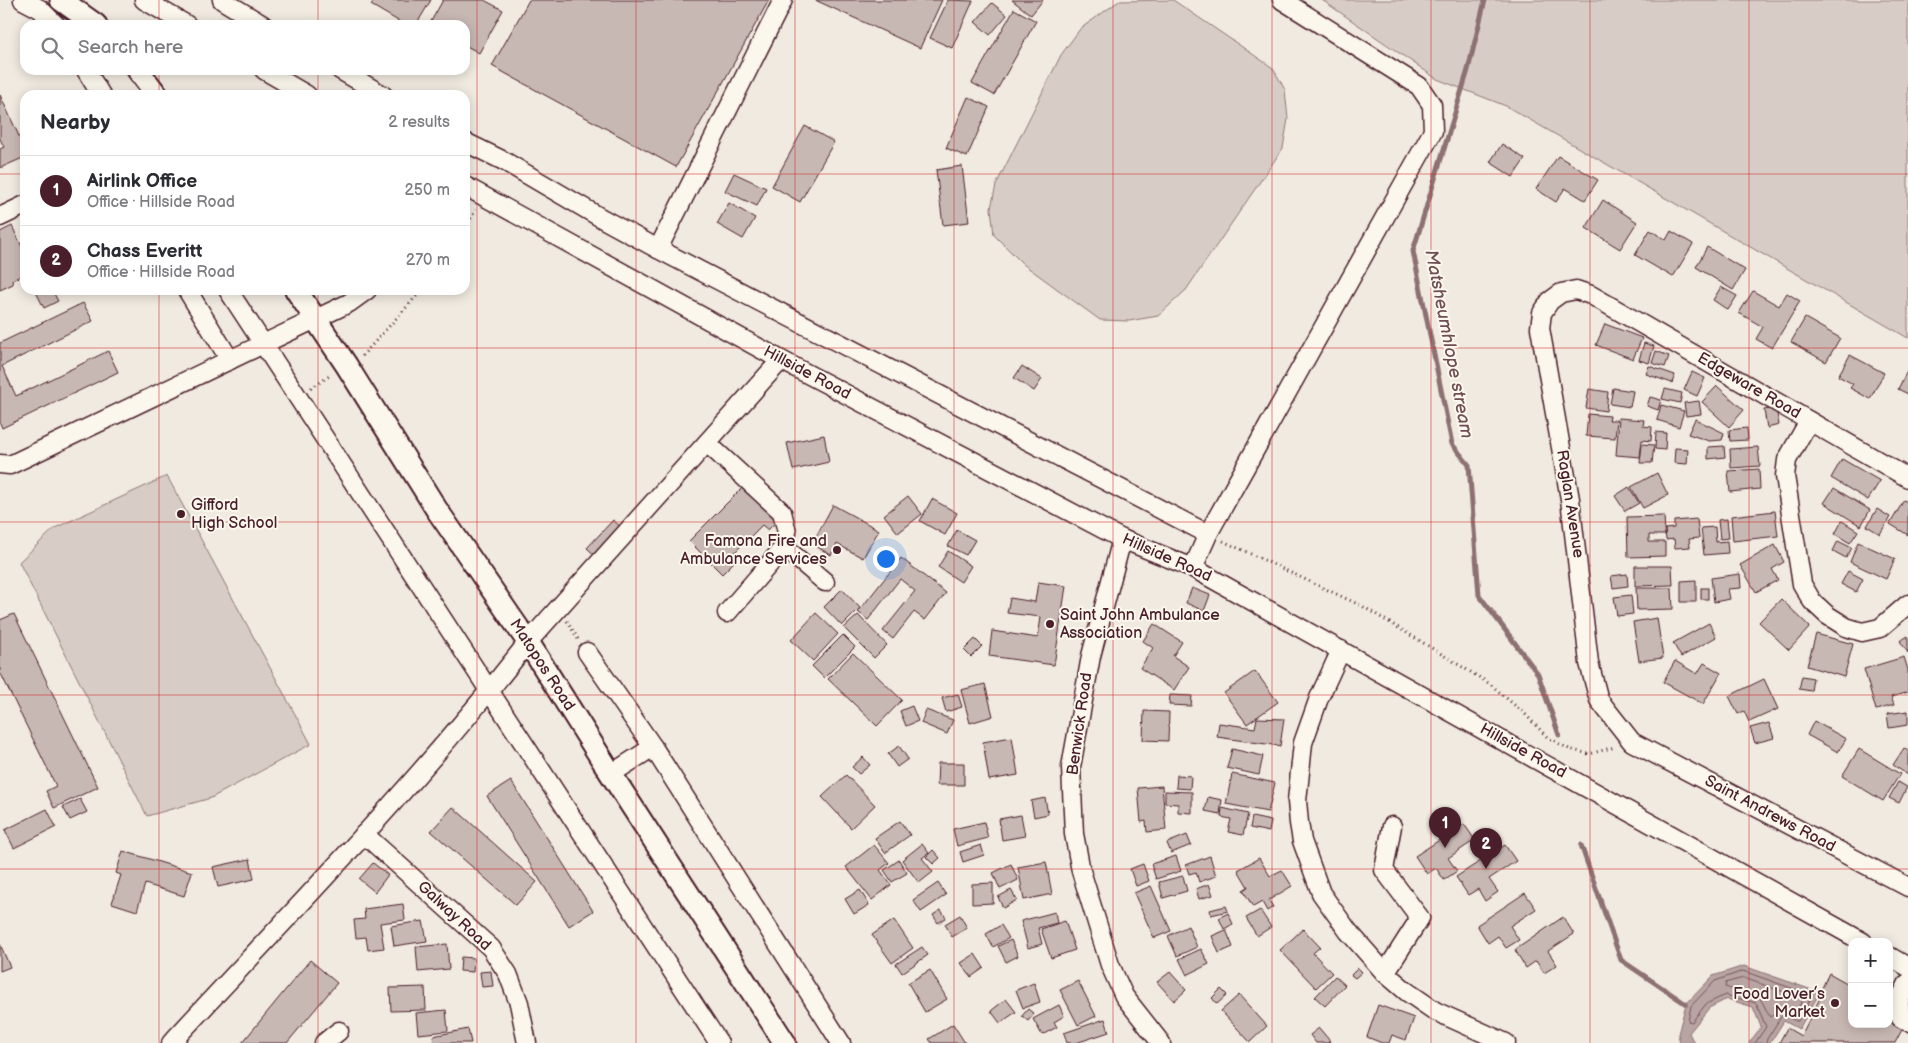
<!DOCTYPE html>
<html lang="en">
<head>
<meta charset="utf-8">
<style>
	:root { --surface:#fff; --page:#f2f2f3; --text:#2b2b33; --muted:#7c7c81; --line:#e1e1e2; --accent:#4a1f2b }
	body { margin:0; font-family:"Balsamiq Sans",sans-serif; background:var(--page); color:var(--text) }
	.controls { position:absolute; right:15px; bottom:15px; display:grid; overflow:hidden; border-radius:10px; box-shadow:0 2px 12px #0003 }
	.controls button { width:45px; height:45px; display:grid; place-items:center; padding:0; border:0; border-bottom:1px solid var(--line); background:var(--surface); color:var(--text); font:25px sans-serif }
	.you { position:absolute; left:885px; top:558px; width:18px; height:18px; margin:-12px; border:4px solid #fff; border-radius:50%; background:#1a73e8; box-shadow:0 0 0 8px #1a73e833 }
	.badge { display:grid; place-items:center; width:32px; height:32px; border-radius:50%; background:var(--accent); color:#fff; font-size:16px; font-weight:700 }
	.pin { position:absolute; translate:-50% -41px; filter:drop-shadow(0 1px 2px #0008) }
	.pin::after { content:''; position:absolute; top:26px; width:18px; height:15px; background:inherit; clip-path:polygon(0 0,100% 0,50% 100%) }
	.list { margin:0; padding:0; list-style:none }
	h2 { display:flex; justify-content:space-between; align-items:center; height:65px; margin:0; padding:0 20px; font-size:21px }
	h2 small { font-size:16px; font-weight:400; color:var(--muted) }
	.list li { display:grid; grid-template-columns:32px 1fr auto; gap:15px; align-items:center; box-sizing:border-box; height:70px; padding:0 20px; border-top:1px solid var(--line) }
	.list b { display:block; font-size:19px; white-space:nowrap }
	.list p { margin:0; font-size:16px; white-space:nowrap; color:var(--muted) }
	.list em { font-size:16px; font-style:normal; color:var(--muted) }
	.icon { flex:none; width:28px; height:28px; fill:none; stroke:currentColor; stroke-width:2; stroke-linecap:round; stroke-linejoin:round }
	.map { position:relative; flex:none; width:1908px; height:1043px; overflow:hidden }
	.search { position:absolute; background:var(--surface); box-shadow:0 2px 12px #0003; left:20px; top:20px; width:450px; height:55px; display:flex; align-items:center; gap:12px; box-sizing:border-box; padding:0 18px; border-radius:15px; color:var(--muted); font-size:19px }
	.panel { position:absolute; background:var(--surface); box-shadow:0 2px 12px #0003; left:20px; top:90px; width:450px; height:205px; border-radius:15px }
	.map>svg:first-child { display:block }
</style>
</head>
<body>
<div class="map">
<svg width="1908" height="1043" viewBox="0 0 1908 1043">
	<rect width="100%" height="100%" fill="#f0eae0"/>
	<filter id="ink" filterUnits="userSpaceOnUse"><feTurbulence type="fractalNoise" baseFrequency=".02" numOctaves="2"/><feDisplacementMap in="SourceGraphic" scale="10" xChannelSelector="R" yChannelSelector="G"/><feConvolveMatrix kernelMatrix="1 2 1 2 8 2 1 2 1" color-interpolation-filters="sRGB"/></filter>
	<g filter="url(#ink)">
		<!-- green -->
		<g fill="#d8ccc6" stroke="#917678">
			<path d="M1173 0 1273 68 1285 90 1288 119 1283 148 1186 290 1158 316 1129 321 1100 320 1023 264 994 235 991 208 996 185 1061 55 1080 29 1119 1Z"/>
			<path d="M1322 0H1908V338L1506 106 1437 79Z"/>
			<path d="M167 476 311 744 211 798 147 816 19 562 55 528Z"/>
		</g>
		<!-- water -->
		<path fill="#b8a4a2" stroke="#8c6f72" d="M1744 966 1815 991 1819 994 1799 1029 1784 1021 1770 1043H1749L1761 1027 1753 1007 1727 999 1709 1008 1689 1033 1694 1043H1680L1678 1034 1686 1004 1713 976Z"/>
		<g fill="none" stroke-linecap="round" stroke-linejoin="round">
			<!-- shore -->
			<g stroke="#76545b" stroke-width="1">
				<path d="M1744 978 1801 998 1802 1001 1795 1013 1782 1010 1770 1017 1760 998 1725 987 1726 983Z"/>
				<path d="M1755 1043 1766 1027 1756 1003 1725 995 1706 1004 1692 1022 1688 1021 1691 1006 1715 981 1743 971 1811 995V998L1798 1021H1796L1786 1016 1781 1017 1767 1039 1766 1043"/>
			</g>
			<!-- stream -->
			<g stroke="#8c6f72" stroke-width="5">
				<path d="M1485 0 1468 70 1413 251 1452 444 1469 465 1479 595 1538 674 1559 735"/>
				<path d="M1581 845 1621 960 1686 1004"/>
			</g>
		</g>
		<!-- building -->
		<g fill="#c8b8b3" stroke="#4a1f2b">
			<path d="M374 0H431L416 25H405L371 5Z"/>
			<path d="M443 0H484L503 10 479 53 465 45V25H429Z"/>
			<path d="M529 0H769L676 167 492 66Z"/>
			<path d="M815 0H942L920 48Z"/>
			<path d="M948 0 973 1 952 48 930 38Z"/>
			<path d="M1012 0H1043L1031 15Z"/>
			<path d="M992 3 1007 15 990 35 975 22Z"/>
			<path d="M1014 9 1036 21 994 95 972 83Z"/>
			<path d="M0 95 25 149V157L0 168V149L4 147 0 139Z"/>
			<path d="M968 97 989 107 967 157 946 148Z"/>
			<path d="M805 126 834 142 800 202 772 186Z"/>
			<path d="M1502 144 1525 159 1513 177 1490 162Z"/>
			<path d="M1558 156 1598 180 1585 200 1565 188 1556 202 1536 189Z"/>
			<path d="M962 166 969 222 943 225 936 170Z"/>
			<path d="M734 173 766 188 757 206 725 191Z"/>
			<path d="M1603 200 1637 222 1620 249 1586 228Z"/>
			<path d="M729 203 755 218 743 239 717 224Z"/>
			<path d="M12 226 25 253V274L12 280 13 284 0 290V232Z"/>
			<path d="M1650 230 1666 240 1671 231 1693 244 1673 277 1635 255Z"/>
			<path d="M1707 247 1745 270 1733 290 1696 267Z"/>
			<path d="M1721 287 1737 296 1728 310 1713 300Z"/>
			<path d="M35 290H52L58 301 44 308Z"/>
			<path d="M1753 291 1779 306 1787 293 1800 301 1772 348 1756 339 1763 327 1739 313Z"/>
			<path d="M83 303 93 321 2 366 16 396 108 351 118 372 2 428 0 423V343Z"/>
			<path d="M1805 318 1840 338 1826 362 1791 342Z"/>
			<path d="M1605 324 1642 338 1633 359 1596 345Z"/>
			<path d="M1644 343 1654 346 1649 363 1639 360Z"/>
			<path d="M1656 351 1669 356 1665 367 1652 363Z"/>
			<path d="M1850 355 1884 373 1870 399 1850 388 1853 384 1838 376Z"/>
			<path d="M1022 366 1042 379 1034 391 1014 378Z"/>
			<path d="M1649 366 1675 375 1672 383 1646 374Z"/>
			<path d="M1908 369V394L1898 389Z"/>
			<path d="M1692 372 1705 378 1697 396 1684 390Z"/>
			<path d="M1717 386 1744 410 1729 427 1702 402Z"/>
			<path d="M1613 388 1633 391 1630 407 1610 404Z"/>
			<path d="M1589 389 1608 392 1606 411 1586 408Z"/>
			<path d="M1665 389 1682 393 1680 403 1662 399Z"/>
			<path d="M1650 397 1661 400 1658 410 1647 406Z"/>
			<path d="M1699 401 1701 414 1686 416 1684 403Z"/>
			<path d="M1661 405 1684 411 1679 427 1657 420Z"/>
			<path d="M1776 408 1779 425 1767 428 1764 410Z"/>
			<path d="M1588 414 1610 416 1609 420H1617L1615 438 1586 436Z"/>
			<path d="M1619 418 1644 420 1643 426 1652 427 1651 441 1642 440 1640 457 1616 455Z"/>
			<path d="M1695 419 1724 433 1722 440 1709 441 1688 434Z"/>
			<path d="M1747 428 1748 440 1730 441 1729 430Z"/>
			<path d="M1656 432 1666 433 1665 450 1655 449Z"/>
			<path d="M824 435 829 462 793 470 787 443Z"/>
			<path d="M1642 444 1654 445 1652 463H1640Z"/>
			<path d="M1724 446 1725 457 1708 459V447Z"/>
			<path d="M1758 447 1760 466 1731 468 1730 449Z"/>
			<path d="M1675 448 1688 449 1687 464 1674 463Z"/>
			<path d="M1842 459 1880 481 1868 500 1831 478Z"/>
			<path d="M1759 469 1760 489 1730 492 1728 471Z"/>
			<path d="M1657 473 1668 495 1643 508 1631 487Z"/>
			<path d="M745 485 779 519 768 530 762 525 734 553 738 558 722 574 689 541Z"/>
			<path d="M1629 487 1639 503 1625 511 1615 496Z"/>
			<path d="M1834 488 1870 510 1861 526 1824 503Z"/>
			<path d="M908 496 922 514 898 533 884 515Z"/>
			<path d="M932 499 957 513 945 535 920 521Z"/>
			<path d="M1904 500 1908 503V535L1890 524Z"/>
			<path d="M833 505 879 530 863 558 837 544 831 555 812 544Z"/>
			<path d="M1877 509 1890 517 1880 534 1867 526Z"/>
			<path d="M1775 511 1778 536 1733 541 1731 516Z"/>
			<path d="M1664 516 1665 535H1649V542H1665V556L1628 557 1627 517Z"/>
			<path d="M1697 519 1699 538 1689 539 1690 547 1675 548 1674 539 1666 540 1665 529 1674 528V521Z"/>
			<path d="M1727 519 1729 538 1720 539 1718 520Z"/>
			<path d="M613 520 623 529 597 557 587 548Z"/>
			<path d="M1842 521 1858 531 1850 543 1835 534Z"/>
			<path d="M1715 527 1716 542 1727 541 1728 553 1704 555 1701 528Z"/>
			<path d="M957 530 975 540 966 555 948 546Z"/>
			<path d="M1838 541 1852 548 1846 558 1833 551Z"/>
			<path d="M1858 542 1895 559 1886 579 1850 562Z"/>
			<path d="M1775 545 1784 562 1772 569 1778 580 1756 592 1740 565Z"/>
			<path d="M948 551 971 566 961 582 938 567Z"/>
			<path d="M901 558 946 593 925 620 914 612 893 639 883 631 915 591 900 579 868 620 858 612Z"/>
			<path d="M1635 566H1672L1673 585 1635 586Z"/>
			<path d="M1848 571 1863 579 1856 592 1841 584Z"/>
			<path d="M1627 574 1628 586 1613 588 1611 576Z"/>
			<path d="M1740 574 1741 588 1728 589 1730 599 1714 602 1711 578Z"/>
			<path d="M1696 580V602H1681V581Z"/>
			<path d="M1038 582 1066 586 1054 665 989 656 992 631 1038 638 1041 617 1007 613 1010 598 1035 602Z"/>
			<path d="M1192 588 1210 595 1204 611 1186 603Z"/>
			<path d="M1636 588H1672L1673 609 1637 610Z"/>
			<rect x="1701" y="588" width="7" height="11"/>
			<path d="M842 589 860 608 842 626 824 607Z"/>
			<path d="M1631 595 1633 614 1617 616 1614 597Z"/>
			<path d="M1781 599 1810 627 1789 650 1759 622Z"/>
			<path d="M816 613 838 634 813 661 791 640Z"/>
			<path d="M14 614 98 787 54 808 46 791 56 786 0 672V620Z"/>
			<path d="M858 615 887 645 874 658 844 628Z"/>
			<path d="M1657 618 1663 658 1639 661 1633 622Z"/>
			<path d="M1709 623 1716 637 1681 657 1673 643Z"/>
			<path d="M1154 624 1182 642 1173 656 1189 667 1174 690 1140 668 1153 648 1143 641Z"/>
			<path d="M1816 634 1853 644 1844 677 1807 666Z"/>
			<path d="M843 635 855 647 824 678 812 666Z"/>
			<path d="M1908 636V653L1900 641Z"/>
			<path d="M975 639 982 646 971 657 964 650Z"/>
			<path d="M853 653 902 700 877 726 828 679Z"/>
			<path d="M1904 657 1908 670V692L1891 697 1894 705 1876 710 1864 669Z"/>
			<path d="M1675 661 1697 674 1704 663 1721 673 1703 704 1663 682Z"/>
			<path d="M1255 671 1278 702 1247 724 1224 693Z"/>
			<path d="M1802 676 1813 678 1811 691 1799 689Z"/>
			<path d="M1764 679 1778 709 1749 722 1744 711 1738 714 1729 696Z"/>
			<path d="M985 684 993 716 970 723 961 690Z"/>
			<path d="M958 694 962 707 946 712 942 698Z"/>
			<path d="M1170 695 1192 696 1191 706 1169 705Z"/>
			<path d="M912 706 918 721 906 726 900 711Z"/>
			<path d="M926 710 953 720 947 734 921 723Z"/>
			<path d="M1144 711 1169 712 1168 741 1143 740Z"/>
			<path d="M1908 711V725L1889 728 1887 714Z"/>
			<path d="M1257 718 1284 719 1280 746 1217 737 1219 723 1255 728Z"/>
			<path d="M1814 721 1846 739 1838 752 1807 735Z"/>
			<path d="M1769 723 1774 738 1755 743 1750 728Z"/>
			<path d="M1012 737 1018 775 989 780 983 742Z"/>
			<path d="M899 746 908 759 897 767 888 754Z"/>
			<path d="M1904 748 1908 751V775L1893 765Z"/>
			<path d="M1232 749 1263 756 1259 775 1227 768Z"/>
			<path d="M1859 749 1900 774 1883 801 1842 776Z"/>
			<path d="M863 757 870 765 859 774 852 767Z"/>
			<path d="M938 763H964V785H937Z"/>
			<path d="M1232 774 1275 783 1268 812 1226 804Z"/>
			<path d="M846 775 875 805 851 828 822 797Z"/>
			<path d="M1177 775 1191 776 1190 789 1176 788Z"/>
			<path d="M511 781 593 911 569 926 487 796Z"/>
			<path d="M1898 782 1907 787 1899 803 1889 798Z"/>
			<path d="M1162 786 1166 830 1147 832 1146 821 1141 822 1138 788Z"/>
			<path d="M1165 791 1192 792V813L1178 812V804L1165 803Z"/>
			<path d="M1208 797 1222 800 1220 814 1205 811Z"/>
			<path d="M1045 798 1048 814 1034 817 1031 801Z"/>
			<path d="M80 799 87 812 70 820 63 807Z"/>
			<path d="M453 807 537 882 516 905 431 831Z"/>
			<path d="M1222 808 1248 814 1243 835 1228 832 1231 819 1221 817Z"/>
			<path d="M47 809 56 827 14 848 5 830Z"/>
			<path d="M1021 815 1025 836 1002 840 999 819Z"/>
			<path d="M1252 817 1271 821 1269 832 1250 828Z"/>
			<path d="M900 821 910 835 885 853 875 838Z"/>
			<path d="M984 822 988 838 957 846 953 829Z"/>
			<path d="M1464 824 1475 840 1448 858 1457 871 1444 880 1436 868 1427 874 1415 856Z"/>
			<path d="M1187 835 1191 845 1171 853 1167 843Z"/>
			<path d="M922 844 929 853 922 858 933 872 919 883 902 860Z"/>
			<path d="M874 845 889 863 880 870 891 885 872 900 846 867Z"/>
			<path d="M981 845 984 855 963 862 960 852Z"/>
			<path d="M1505 845 1516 861 1489 879 1498 892 1485 901 1478 889 1468 895 1456 877Z"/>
			<path d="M933 850 940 858 933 864 926 857Z"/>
			<path d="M123 851 192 872 184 896 145 884 137 911 112 903 121 875 116 873Z"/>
			<path d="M1176 856 1181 871 1156 879 1151 864Z"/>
			<path d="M1210 856 1216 876 1199 882 1196 872 1189 874 1186 865Z"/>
			<path d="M1259 858 1270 876 1282 870 1292 886 1269 900 1273 907 1267 911 1262 902 1253 907 1243 890 1248 887 1238 870Z"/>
			<path d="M250 859 254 879 218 887 213 867Z"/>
			<path d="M899 860 907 873 892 882 884 870Z"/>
			<path d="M1046 862 1052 894 1024 900 1018 867Z"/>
			<path d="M373 863 388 875 375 892 359 879Z"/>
			<path d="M1011 864 1018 880 1000 889 993 873Z"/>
			<path d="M1143 864 1149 881 1136 886 1130 869Z"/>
			<path d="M1183 876 1187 891 1163 898 1159 882Z"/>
			<path d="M938 883 946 895 921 912 913 900Z"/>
			<path d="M993 883V903L972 904V884Z"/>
			<path d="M1209 884 1213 895 1199 899 1196 889Z"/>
			<path d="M1151 886 1171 931 1154 938 1134 893Z"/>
			<path d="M860 890 869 905 854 914 845 899Z"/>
			<path d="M1011 890 1017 900 1003 908 998 897Z"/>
			<path d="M1525 893 1536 909 1510 926 1519 940 1506 948 1498 936 1488 943 1477 925Z"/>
			<path d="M403 904 405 920 380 923 384 948 368 950 366 937 356 938 354 920 365 919 364 909Z"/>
			<path d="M1226 906 1228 911 1211 915 1210 910Z"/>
			<path d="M941 910 946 918 938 923 933 915Z"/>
			<path d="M1260 910 1271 927 1257 936 1246 918Z"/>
			<path d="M1055 912 1057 923 1038 928 1042 944 1028 948 1021 921Z"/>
			<path d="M1228 913 1233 924 1224 929 1219 918Z"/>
			<path d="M960 915 967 928 952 937 945 924Z"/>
			<path d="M1563 917 1574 934 1548 951 1557 965 1544 973 1536 961 1526 968 1515 950Z"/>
			<path d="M894 920 913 948 892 963 872 935Z"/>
			<path d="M423 921 427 941 394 946 391 926Z"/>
			<path d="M1065 921 1075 950 1051 958 1041 929Z"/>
			<path d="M1001 925 1009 938 993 947 986 934Z"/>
			<path d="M1188 926 1197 947 1177 956 1168 936Z"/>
			<path d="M1303 929 1320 947 1313 953 1332 973 1316 988 1280 950Z"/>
			<path d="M1226 930 1233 947 1219 953 1212 936Z"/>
			<path d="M1011 940 1018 956 1006 962 998 946Z"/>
			<path d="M0 944 10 967 0 971Z"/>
			<path d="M447 944 449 969 418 972 416 947Z"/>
			<path d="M922 947 928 955 902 973 896 964Z"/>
			<path d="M1201 949 1209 964 1187 975 1179 959Z"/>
			<path d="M975 954 984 968 971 977 961 963Z"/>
			<path d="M461 957 474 958 473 972 460 971Z"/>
			<path d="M310 960 337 983 287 1043H242Z"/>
			<path d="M1358 968 1362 972 1355 978 1351 975Z"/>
			<path d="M930 970 947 999 925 1012 908 983Z"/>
			<path d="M491 971 493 986 482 987 480 972Z"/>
			<path d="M1170 972 1186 990 1174 1001 1157 982Z"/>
			<path d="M1829 973 1852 986V1024H1889V1013L1906 1022 1895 1043H1779L1787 1028 1801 1036 1823 992 1821 990Z"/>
			<path d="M1335 976 1345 985 1325 1006 1315 997Z"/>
			<path d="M1078 981 1096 1016 1078 1025 1060 990Z"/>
			<path d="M1034 983 1040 1002 1023 1008 1016 990Z"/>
			<path d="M425 987 426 1010 391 1011 390 988Z"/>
			<path d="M1221 989 1227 995 1217 1004 1212 998Z"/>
			<path d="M1239 995 1267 1026 1250 1042 1221 1011Z"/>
			<path d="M1006 999 1016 1012 1000 1023 991 1011Z"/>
			<path d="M1059 1005 1064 1016 1054 1022 1057 1027 1042 1035 1033 1019Z"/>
			<path d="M1378 1005 1414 1018 1406 1040 1392 1035 1389 1043H1382L1367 1037Z"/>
			<path d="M1028 1009 1034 1014 1028 1021 1022 1016Z"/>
			<path d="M446 1010 448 1031 418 1034 416 1013Z"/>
			<path d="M1105 1019 1109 1032 1076 1043H1067L1064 1033Z"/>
			<path d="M953 1024 965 1043H932L929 1039Z"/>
			<path d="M1319 1028 1330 1041 1328 1043H1316L1310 1035Z"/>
			<path d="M468 1029 471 1043H434L433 1036Z"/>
		</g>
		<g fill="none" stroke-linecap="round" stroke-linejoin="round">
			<!-- minor casing -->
			<g stroke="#4a1f2b" stroke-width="21">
				<g id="minor">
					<path d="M23 0 40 9 56 25"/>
					<path d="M144 0 187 25"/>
					<path d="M222 0 263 25"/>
					<path d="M86 70 101 95"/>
					<path d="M264 70 307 95"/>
					<path d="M340 70 383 95"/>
					<path d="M465 142 504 161 603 219 658 249 1208 534"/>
					<path d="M465 186 781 360 1122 539 1193 568 1863 942"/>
					<path d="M0 217 25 205"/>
					<path d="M658 249 783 0"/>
					<path d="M187 290 230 360"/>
					<path d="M228 290 719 1043"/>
					<path d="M1809 421 1787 460 1785 476 1802 584 1812 601 1827 615 1846 627 1862 632 1880 628 1908 604"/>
					<path d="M707 443 782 512 787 532 784 547 727 613"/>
					<path d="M0 464 10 465 349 303 367 290"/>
					<path d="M1908 478 1591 295 1576 290 1561 293 1550 301 1542 313 1540 328 1570 499 1589 663 1599 700 1632 742 1908 887"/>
					<path d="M1122 539 1091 656 1071 767 1074 834 1081 871 1110 965 1124 996 1161 1043"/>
					<path d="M784 547 825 582"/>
					<path d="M1193 568 1208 534 1433 131 1432 105 1419 86 1282 0"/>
					<path d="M1341 650 1319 698 1303 743 1297 801 1299 823 1302 841 1321 893 1348 931 1385 973 1406 991 1435 1011 1506 1043"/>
					<path d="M587 652 653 747 841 1043"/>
					<path d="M611 774 653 747"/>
					<path d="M364 834 491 948 508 974 519 1003 527 1043"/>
					<path d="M1889 956 1908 967"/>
					<path d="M1385 973 1420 918 1384 870 1392 826"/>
					<path d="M1908 983 1899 1001 1901 1018 1908 1022"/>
					<path d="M171 1043C292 912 418 783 528 642L781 360"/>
					<path d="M324 1043 339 1031"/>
				</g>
			</g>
			<!-- major casing -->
			<g stroke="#4a1f2b" stroke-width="25">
				<g id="major">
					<path d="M61 0 96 25"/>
					<path d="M138 70 157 95"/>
					<path d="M296 290 347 366 437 510 528 642 611 774 785 1043"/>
				</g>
			</g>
			<!-- path -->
			<g stroke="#4a1f2b" stroke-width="3" stroke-dasharray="1 4" stroke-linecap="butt">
				<path d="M465 227 476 210"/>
				<path d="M362 356 422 290"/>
				<path d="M311 388 331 375"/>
				<path d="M1223 541 1362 606 1417 639 1490 684 1525 714 1547 737 1569 749 1589 754 1615 747"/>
				<path d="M567 621 578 639"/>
			</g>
			<!-- minor -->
			<use href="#minor" stroke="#fbf7ec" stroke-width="18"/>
			<!-- major -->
			<use href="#major" stroke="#fbf7ec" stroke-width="21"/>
		</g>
	</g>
	<!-- grid -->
	<path fill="none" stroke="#d62828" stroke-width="1" stroke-opacity="0.55" d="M159 0V25M318 0V25M477 0V1043M636 0V1043M795 0V1043M954 0V1043M1113 0V1043M1272 0V1043M1431 0V1043M1590 0V1043M1749 0V1043M159 70V95M318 70V95M0 174H25M465 174H1908M159 290V1043M318 290V1043M0 348H1908M0 522H1908M0 695H1908M0 869H1908"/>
	<!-- markers -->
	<g fill="#4a1f2b" stroke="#fbf7ec" stroke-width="2">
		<circle cx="181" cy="514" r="5"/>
		<circle cx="837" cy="550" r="5"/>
		<circle cx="1050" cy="624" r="5"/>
		<circle cx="1835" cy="1003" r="5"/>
	</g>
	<g text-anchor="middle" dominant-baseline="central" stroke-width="4" stroke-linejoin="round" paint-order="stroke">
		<!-- street labels -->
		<g font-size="16" fill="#4a1f2b" stroke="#fbf7ec">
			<text transform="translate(807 373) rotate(28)">Hillside Road</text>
			<text transform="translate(1749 386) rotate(30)">Edgeware Road</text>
			<text transform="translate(1570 504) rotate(81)">Raglan Avenue</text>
			<text transform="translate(1167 558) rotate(24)">Hillside Road</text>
			<text transform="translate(542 665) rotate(57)">Matopos Road</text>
			<text transform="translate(1080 724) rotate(-82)">Benwick Road</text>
			<text transform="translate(1523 751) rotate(29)">Hillside Road</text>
			<text transform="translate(1770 814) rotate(28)">Saint Andrews Road</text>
			<text transform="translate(454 916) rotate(43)">Galway Road</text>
		</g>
		<!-- poi labels -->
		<g font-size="16" fill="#4a1f2b" stroke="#fbf7ec" text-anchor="start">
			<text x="191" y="505">Gifford<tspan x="191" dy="18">High School</tspan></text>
			<text x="827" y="541" text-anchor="end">Famona Fire and<tspan x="827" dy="18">Ambulance Services</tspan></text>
			<text x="1060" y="615">Saint John Ambulance<tspan x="1060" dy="18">Association</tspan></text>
			<text x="1825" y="994" text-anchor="end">Food Lover’s<tspan x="1825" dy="18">Market</tspan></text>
		</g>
		<!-- water labels -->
		<g font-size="18" font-style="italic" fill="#704e55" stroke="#fbf7ec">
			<text transform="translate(1449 344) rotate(79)">Matsheumhlope stream</text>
		</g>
	</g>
</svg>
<div class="controls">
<button>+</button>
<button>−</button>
</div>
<div class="you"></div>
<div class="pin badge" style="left:1445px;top:848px">1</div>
<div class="pin badge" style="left:1486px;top:869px">2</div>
<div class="search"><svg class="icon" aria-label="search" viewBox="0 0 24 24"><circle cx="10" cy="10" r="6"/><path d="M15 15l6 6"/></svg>Search here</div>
<section class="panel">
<h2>Nearby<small>2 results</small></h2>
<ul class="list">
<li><span class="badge">1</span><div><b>Airlink Office</b><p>Office · Hillside Road</p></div><em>250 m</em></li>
<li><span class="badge">2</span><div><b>Chass Everitt</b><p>Office · Hillside Road</p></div><em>270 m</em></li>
</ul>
</section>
</div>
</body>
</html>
